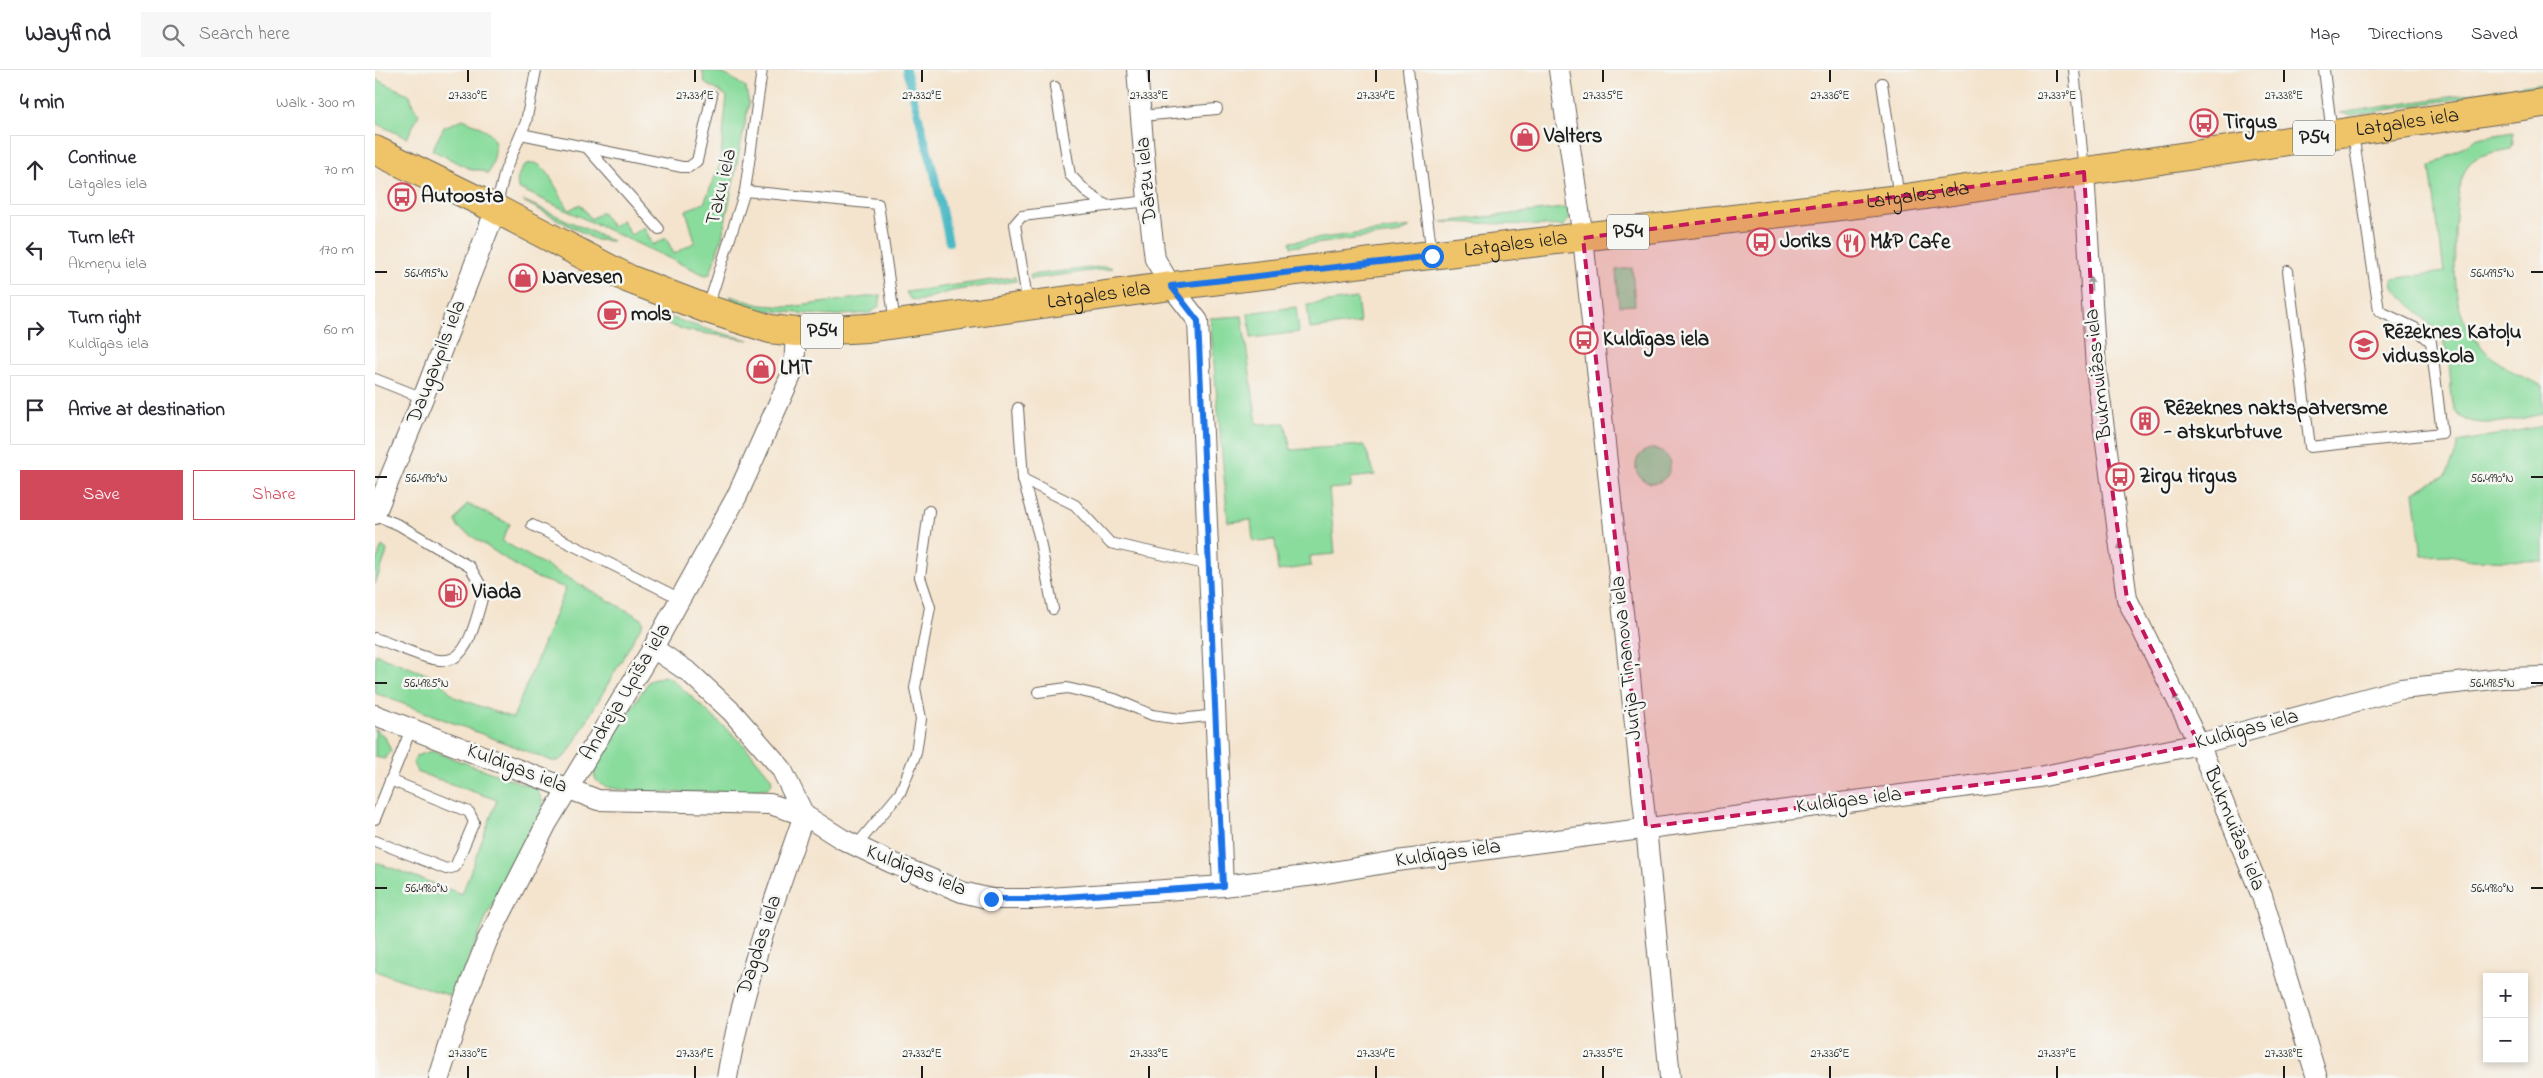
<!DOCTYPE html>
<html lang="en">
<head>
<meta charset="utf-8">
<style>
	:root { --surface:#fff; --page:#f7f7f7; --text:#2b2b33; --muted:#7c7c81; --line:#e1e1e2; --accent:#d1495b }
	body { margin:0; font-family:"Indie Flower",sans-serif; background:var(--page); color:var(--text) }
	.controls { position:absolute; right:15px; bottom:15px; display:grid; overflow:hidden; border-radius:0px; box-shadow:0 2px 8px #0003 }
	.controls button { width:45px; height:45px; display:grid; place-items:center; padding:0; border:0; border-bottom:1px solid var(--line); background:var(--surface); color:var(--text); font:25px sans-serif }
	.stop { position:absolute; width:15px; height:15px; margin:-11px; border:4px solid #1a73e8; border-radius:50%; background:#fff }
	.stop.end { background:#1a73e8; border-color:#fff; box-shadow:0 1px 5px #0008 }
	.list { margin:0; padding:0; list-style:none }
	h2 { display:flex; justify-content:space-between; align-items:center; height:65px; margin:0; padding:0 20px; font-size:21px }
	h2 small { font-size:16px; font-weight:400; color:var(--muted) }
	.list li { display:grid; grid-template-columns:32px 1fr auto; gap:15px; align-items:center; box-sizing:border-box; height:70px; margin:0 10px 10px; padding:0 10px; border:1px solid var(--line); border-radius:0px }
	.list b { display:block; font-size:19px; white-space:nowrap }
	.list p { margin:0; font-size:16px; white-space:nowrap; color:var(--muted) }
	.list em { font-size:16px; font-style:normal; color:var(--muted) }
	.actions { display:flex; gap:10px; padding:15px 20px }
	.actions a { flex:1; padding:11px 0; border:1px solid var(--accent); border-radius:0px; text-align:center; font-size:18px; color:var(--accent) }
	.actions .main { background:var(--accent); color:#fff }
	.icon { flex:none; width:28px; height:28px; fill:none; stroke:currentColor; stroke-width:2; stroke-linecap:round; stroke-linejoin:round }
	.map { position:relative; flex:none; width:2168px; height:1008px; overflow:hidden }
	header { display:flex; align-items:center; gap:30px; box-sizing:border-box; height:70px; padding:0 25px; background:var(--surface); border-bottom:1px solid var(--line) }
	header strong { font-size:24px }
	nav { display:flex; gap:28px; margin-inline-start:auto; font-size:18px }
	.search { width:350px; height:45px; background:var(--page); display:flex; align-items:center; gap:12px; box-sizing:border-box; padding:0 18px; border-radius:0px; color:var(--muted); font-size:19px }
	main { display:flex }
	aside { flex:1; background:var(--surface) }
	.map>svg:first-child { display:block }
</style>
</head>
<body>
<header>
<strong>Wayfind</strong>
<div class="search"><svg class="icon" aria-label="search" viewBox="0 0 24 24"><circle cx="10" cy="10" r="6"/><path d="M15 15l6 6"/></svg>Search here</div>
<nav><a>Map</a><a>Directions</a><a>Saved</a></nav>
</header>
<main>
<aside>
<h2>4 min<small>Walk · 300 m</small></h2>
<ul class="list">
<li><svg class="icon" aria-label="ahead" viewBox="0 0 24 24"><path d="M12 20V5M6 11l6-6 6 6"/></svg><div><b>Continue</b><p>Latgales iela</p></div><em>70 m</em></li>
<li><svg class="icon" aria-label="left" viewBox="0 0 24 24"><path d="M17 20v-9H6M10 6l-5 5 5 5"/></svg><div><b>Turn left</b><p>Akmeņu iela</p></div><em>170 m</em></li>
<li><svg class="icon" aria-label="right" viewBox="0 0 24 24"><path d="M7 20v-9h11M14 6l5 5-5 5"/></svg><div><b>Turn right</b><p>Kuldīgas iela</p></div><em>60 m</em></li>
<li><svg class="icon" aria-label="arrive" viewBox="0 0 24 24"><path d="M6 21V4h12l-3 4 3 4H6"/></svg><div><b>Arrive at destination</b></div></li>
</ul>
<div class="actions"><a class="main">Save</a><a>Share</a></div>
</aside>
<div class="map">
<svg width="2168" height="1008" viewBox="0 0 2168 1008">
	<rect width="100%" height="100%" fill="#f6f6f2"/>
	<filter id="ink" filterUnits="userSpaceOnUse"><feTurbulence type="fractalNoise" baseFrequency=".02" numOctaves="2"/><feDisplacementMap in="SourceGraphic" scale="10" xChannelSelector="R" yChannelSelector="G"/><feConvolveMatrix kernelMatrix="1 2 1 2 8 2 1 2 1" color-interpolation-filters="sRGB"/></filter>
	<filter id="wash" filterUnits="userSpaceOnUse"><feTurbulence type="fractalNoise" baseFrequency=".0096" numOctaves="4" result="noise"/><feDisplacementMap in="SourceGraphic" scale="20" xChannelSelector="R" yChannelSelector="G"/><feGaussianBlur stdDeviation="1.12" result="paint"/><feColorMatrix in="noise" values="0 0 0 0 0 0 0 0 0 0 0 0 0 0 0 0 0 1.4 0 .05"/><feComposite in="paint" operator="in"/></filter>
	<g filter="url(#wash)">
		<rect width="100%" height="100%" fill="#f4e4ce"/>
		<!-- green -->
		<g fill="#8adc9d" stroke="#537c5c">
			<path d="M327 0C345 0 356 7 371 18L374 34 347 167 335 204 330 205 143 118C141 108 144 102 151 94L161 93 171 100 194 140 205 134 216 149 227 142 237 157 247 150 256 165 269 157 278 175 291 168 299 184 320 172 311 140 329 133 345 95 352 26 330 13Z"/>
			<path d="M0 9 35 25 38 36 44 44 32 68 0 53Z"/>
			<path d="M2168 13V16L1977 45 1965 43Z"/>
			<path d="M88 49C120 62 128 70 113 104L107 100H97L57 80 69 57Z"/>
			<path d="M2138 62V72L2136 79C2122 82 2104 83 2094 94 2077 112 2078 207 2083 232 2086 244 2091 256 2098 266 2117 293 2139 303 2168 316V344C2146 348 2085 367 2078 334 2074 314 2077 292 2069 273 2062 259 2030 230 2018 217L2017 209 2069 202 2055 97 2103 68Z"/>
			<path d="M148 131 152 132 237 171 221 170Z"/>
			<path d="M1197 137 1196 147 1188 156 1067 152Z"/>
			<path d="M1036 157 1025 163 916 177 915 172Z"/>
			<path d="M732 196 738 198 656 209 655 205Z"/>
			<path d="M1257 198 1260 235 1244 236 1241 200Z"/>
			<path d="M640 207 641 211 577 221 543 231 535 229 531 222Z"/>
			<path d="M506 225 504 236 495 243 454 246 380 239 357 230 355 226 385 235 415 237Z"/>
			<path d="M982 228 985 253 935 259 932 235Z"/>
			<path d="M921 237 924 262 876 268 873 243Z"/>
			<path d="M285 244 331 259 374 270 314 261 281 251Z"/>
			<path d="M867 246 882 354 910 353 916 380 989 375 1000 405 976 408V417L954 419 960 484 935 486 936 496 903 501 900 470 878 471 876 450 853 452 835 248Z"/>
			<path d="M2168 356V491L2096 490 2076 485 2047 486 2039 422 2071 405 2083 378V372Z"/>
			<circle cx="1278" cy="396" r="17"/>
			<path d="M92 434 135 454 127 471 267 549 268 553 192 685 183 691H177L0 623V584L64 609 79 627 138 648 191 518 164 509 146 499 83 457 80 451Z"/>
			<path d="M7 476 12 480 11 485 0 514V495Z"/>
			<path d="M289 606 298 610 370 676 396 708 397 714 393 718 375 721C349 721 240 727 224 713 217 707 219 700 222 692L274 611Z"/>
			<path d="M0 659 10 667 16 681 10 689 0 687Z"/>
			<path d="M57 681 162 719 168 732V740L113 843 79 927 0 901V792L87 824 122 730 42 702 38 693 41 686Z"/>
		</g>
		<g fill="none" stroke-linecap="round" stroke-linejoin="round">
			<!-- stream -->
			<path stroke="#4cbac5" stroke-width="8" d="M531 0 559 103 574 172"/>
		</g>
	</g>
	<g filter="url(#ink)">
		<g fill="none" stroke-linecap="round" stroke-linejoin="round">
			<!-- service casing -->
			<g stroke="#68625a" stroke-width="12">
				<g id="service">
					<path d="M1033 0 1057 185"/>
					<path d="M1699 0 1709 101"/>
					<path d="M1949 0 1957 64"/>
					<path d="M1507 13 1524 128"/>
					<path d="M680 17 695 105 714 124 732 136"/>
					<path d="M766 46 842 39"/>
					<path d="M146 64 307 97H314L322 91 337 25"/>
					<path d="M214 80 284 159"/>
					<path d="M370 121 503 134 520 253"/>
					<path d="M121 138 130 101 151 52 161 0"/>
					<path d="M1913 201 1935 377 2067 363 2056 272 2040 258 2004 241 1978 63"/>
					<path d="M653 235 640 154 647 146 773 131"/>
					<path d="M333 237 370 121 387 0"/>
					<path d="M0 309 48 328"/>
					<path d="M643 338 648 409 700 435 735 473 835 495"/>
					<path d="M648 409 664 466 678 539"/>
					<path d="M0 445 24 455 95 497 109 521C86 612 77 597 0 568"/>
					<path d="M157 455 306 529"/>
					<path d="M663 622 692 618 740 629 777 645 805 649 841 645"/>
					<path d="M0 749 36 659"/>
					<path d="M0 771 71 799 80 797 99 752 94 742 15 710"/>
					<path d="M481 776 525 723 541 683 546 649 540 618 555 537 545 507 554 441"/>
				</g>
			</g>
			<!-- minor casing -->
			<g stroke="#68625a" stroke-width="22">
				<g id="minor">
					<path d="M762 0 773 131 780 189 796 216 823 251 848 816"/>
					<path d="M1184 0 1208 168 1271 757 1295 1008"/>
					<path d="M1709 102 1721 299 1752 529 1824 674 1887 826 1942 1008"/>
					<path d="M0 444 48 328 121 139"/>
					<path d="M278 578 315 603 357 642 406 698 429 745"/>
					<path d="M0 645 223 730 395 734 429 745 467 769 515 792 587 822 616 829H660L848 816 940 805 1022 791 1664 707 1824 674 2026 619 2128 608 2168 607"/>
					<path d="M64 1008 87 935 112 871 172 753 278 578 362 426 419 299 421 262"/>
					<path d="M352 1008C367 916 399 832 429 745"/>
				</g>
			</g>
			<!-- primary casing -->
			<g stroke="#68625a" stroke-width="30">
				<g id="primary">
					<path id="s1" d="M0 80 121 139 254 209 332 239 395 259 421 262 492 258 796 216 1524 129 2168 33"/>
				</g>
			</g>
			<!-- service -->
			<use href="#service" stroke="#fff" stroke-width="10"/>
			<!-- minor -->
			<use href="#minor" stroke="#fff" stroke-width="20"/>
			<!-- primary -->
			<use href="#primary" stroke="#efc469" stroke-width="28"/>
		</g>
		<!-- one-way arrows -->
		<defs><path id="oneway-solid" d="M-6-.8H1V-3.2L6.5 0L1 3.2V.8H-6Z" transform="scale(1.25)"/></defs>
		<g fill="#999">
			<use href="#oneway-solid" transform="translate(1716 214) rotate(-93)"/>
			<use href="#oneway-solid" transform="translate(1746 480) rotate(-98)"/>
			<use href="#oneway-solid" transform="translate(1802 630) rotate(-116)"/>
		</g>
	</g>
	<g fill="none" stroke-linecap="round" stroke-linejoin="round" filter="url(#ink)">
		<!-- route -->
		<path stroke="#1a73e8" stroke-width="6" d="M616 829H660L848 816 823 251 796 216 1057 186"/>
	</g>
	<!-- marked area -->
	<path fill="#c2185b" fill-opacity="0.2" stroke="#c2185b" stroke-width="4" stroke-dasharray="10 6" stroke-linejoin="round" d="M1709 102 1721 299 1752 529 1824 674 1664 707 1271 757 1208 168Z"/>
	<!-- ticks -->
	<path fill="none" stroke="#1c1c1c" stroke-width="2" d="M93 0V12M320 0V12M547 0V12M774 0V12M1001 0V12M1228 0V12M1455 0V12M1682 0V12M1909 0V12M0 202H12M2156 202H2168M0 407H12M2156 407H2168M0 613H12M2156 613H2168M0 818H12M2156 818H2168M93 996V1008M320 996V1008M547 996V1008M774 996V1008M1001 996V1008M1228 996V1008M1455 996V1008M1682 996V1008M1909 996V1008"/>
	<!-- icons -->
	<defs>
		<g id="bus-ring" transform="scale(1.4375)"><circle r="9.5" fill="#f6f6f2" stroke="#d1495b" stroke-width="1.5"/><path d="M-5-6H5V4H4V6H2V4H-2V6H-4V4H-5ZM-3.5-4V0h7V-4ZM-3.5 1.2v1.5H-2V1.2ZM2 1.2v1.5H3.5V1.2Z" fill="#d1495b"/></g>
		<g id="shop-ring" transform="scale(1.4375)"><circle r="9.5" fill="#f6f6f2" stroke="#d1495b" stroke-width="1.5"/><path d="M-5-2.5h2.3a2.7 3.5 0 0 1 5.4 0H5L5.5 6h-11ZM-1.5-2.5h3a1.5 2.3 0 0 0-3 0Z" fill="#d1495b"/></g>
		<g id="restaurant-ring" transform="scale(1.4375)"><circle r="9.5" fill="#f6f6f2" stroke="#d1495b" stroke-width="1.5"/><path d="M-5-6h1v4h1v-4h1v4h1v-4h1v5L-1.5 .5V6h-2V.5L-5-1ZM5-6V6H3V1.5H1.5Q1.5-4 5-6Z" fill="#d1495b"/></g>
		<g id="cafe-ring" transform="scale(1.4375)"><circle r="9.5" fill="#f6f6f2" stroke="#d1495b" stroke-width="1.5"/><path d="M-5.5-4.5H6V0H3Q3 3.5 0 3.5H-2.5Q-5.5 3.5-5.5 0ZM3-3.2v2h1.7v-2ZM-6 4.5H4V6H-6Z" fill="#d1495b"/></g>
		<g id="school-ring" transform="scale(1.4375)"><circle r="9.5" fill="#f6f6f2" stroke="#d1495b" stroke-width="1.5"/><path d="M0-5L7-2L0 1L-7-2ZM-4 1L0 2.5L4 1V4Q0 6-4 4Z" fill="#d1495b"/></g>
		<g id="building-ring" transform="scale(1.4375)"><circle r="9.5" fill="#f6f6f2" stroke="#d1495b" stroke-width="1.5"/><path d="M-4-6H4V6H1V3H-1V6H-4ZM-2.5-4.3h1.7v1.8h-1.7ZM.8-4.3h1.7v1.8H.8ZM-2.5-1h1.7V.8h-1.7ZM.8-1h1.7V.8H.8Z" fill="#d1495b"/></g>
		<g id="fuel-ring" transform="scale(1.4375)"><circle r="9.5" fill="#f6f6f2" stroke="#d1495b" stroke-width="1.5"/><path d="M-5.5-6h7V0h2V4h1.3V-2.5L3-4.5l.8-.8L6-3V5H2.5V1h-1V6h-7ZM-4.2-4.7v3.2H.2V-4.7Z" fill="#d1495b"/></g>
	</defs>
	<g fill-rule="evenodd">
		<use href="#bus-ring" x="1829" y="53"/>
		<use href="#shop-ring" x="1150" y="67"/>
		<use href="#bus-ring" x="27" y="127"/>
		<use href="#bus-ring" x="1386" y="172"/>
		<use href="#restaurant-ring" x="1476" y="173"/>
		<use href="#shop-ring" x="148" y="208"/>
		<use href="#cafe-ring" x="237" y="245"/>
		<use href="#bus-ring" x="1209" y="270"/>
		<use href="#school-ring" x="1989" y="275"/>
		<use href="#shop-ring" x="386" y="299"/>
		<use href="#building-ring" x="1770" y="351"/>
		<use href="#bus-ring" x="1745" y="407"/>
		<use href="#fuel-ring" x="78" y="523"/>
	</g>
	<g text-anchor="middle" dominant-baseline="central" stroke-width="5" stroke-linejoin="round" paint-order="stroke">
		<!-- shield labels -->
		<g fill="#f6f6f2" stroke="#5d5d5c" stroke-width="1">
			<rect x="1918" y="50.5" width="42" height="35" rx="4"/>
			<rect x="1232" y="144.5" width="42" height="35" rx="4"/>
			<rect x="426" y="243.5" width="42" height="35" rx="4"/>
		</g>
		<g font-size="20" font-weight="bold" fill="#1c1c1c">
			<text x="1939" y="68">P54</text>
			<text x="1253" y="162">P54</text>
			<text x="447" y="261">P54</text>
		</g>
		<!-- poi labels -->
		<g font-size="21" font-weight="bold" fill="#1c1c1c" stroke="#f6f6f2" text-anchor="start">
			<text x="1848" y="53">Tirgus</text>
			<text x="1169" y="67">Valters</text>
			<text x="46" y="127">Autoosta</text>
			<text x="1405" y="172">Joriks</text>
			<text x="1495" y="173">M&amp;P Cafe</text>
			<text x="167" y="208">Narvesen</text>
			<text x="256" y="245">mols</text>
			<text x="2008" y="263">Rēzeknes Katoļu<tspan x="2008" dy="24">vidusskola</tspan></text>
			<text x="1228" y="270">Kuldīgas iela</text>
			<text x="405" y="299">LMT</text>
			<text x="1789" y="339">Rēzeknes naktspatversme<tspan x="1789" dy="24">- atskurbtuve</tspan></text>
			<text x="1764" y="407">Zirgu tirgus</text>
			<text x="97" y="523">Viada</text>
		</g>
		<!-- street labels -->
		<g font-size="21" fill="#1c1c1c" stroke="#f6f6f2">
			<text stroke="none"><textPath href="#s1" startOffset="2086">Latgales iela</textPath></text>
			<text transform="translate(772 110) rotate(-95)">Dārzu iela</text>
			<text transform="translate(347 117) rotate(-77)">Taku iela</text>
			<text stroke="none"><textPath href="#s1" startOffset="1591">Latgales iela</textPath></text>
			<text stroke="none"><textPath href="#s1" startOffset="1186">Latgales iela</textPath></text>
			<text stroke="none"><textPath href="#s1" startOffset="766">Latgales iela</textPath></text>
			<text transform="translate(62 292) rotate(-69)">Daugavpils iela</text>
			<text transform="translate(1724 304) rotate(-96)">Bukmuižas iela</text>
			<text transform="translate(1252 588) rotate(-96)">Jurija Tiņanova iela</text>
			<text transform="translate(251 622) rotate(-59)">Andreja Upīša iela</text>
			<text transform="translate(1872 660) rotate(-15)">Kuldīgas iela</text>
			<text transform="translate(142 699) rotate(21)">Kuldīgas iela</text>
			<text transform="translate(1474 731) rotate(-7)">Kuldīgas iela</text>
			<text transform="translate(1859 759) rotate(68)">Bukmuižas iela</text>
			<text transform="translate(1073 784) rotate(-8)">Kuldīgas iela</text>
			<text transform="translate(541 801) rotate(22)">Kuldīgas iela</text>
			<text transform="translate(385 875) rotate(-72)">Dagdas iela</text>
		</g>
	</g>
	<g font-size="12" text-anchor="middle" fill="#1c1c1c" stroke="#f6f6f2" stroke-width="5" stroke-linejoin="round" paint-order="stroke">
		<text x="93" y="29">27.330°E</text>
		<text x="320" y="29">27.331°E</text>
		<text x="547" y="29">27.332°E</text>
		<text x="774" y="29">27.333°E</text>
		<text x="1001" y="29">27.334°E</text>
		<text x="1228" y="29">27.335°E</text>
		<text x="1455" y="29">27.336°E</text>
		<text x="1682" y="29">27.337°E</text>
		<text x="1909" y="29">27.338°E</text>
		<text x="51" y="207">56.4995°N</text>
		<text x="2117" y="207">56.4995°N</text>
		<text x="51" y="412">56.4990°N</text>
		<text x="2117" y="412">56.4990°N</text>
		<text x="51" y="617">56.4985°N</text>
		<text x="2117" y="617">56.4985°N</text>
		<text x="51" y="822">56.4980°N</text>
		<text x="2117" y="822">56.4980°N</text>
		<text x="93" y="987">27.330°E</text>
		<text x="320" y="987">27.331°E</text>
		<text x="547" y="987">27.332°E</text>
		<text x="774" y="987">27.333°E</text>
		<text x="1001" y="987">27.334°E</text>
		<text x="1228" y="987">27.335°E</text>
		<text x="1455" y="987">27.336°E</text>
		<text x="1682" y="987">27.337°E</text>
		<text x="1909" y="987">27.338°E</text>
	</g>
</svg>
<div class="controls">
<button>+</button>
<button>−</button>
</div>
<div class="stop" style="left:1057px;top:186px"></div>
<div class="stop end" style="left:616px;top:829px"></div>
</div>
</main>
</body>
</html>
